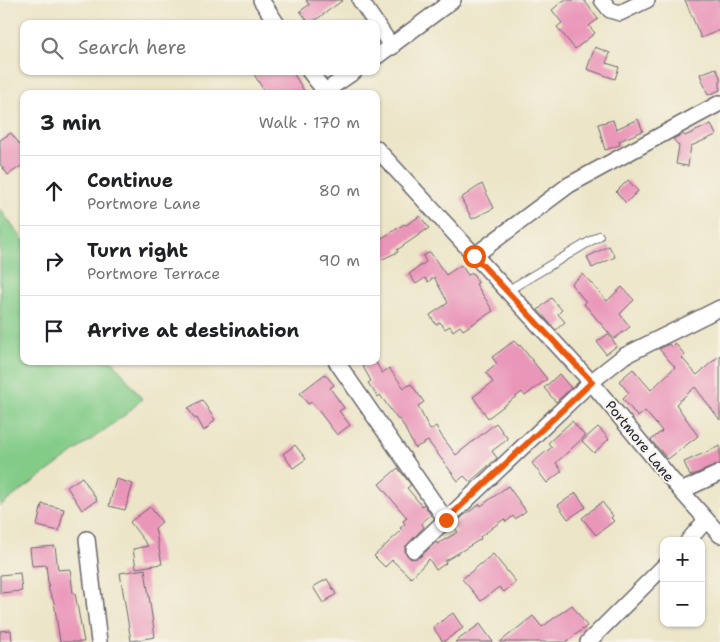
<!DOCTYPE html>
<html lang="en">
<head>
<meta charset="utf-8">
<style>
	:root { --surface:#fff; --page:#f2f2f2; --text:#202124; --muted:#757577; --line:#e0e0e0 }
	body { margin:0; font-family:"Shantell Sans",sans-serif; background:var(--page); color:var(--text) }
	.controls { position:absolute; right:15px; bottom:15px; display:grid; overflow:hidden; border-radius:10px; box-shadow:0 1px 4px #0004 }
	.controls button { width:45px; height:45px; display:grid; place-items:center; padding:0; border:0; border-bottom:1px solid var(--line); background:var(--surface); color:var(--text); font:25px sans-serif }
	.stop { position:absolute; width:15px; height:15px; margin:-11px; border:4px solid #ea580c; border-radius:50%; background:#fff }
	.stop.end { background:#ea580c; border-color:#fff; box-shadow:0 1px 5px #0008 }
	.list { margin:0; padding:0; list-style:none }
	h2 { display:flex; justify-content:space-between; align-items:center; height:65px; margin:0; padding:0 20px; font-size:21px }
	h2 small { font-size:16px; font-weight:400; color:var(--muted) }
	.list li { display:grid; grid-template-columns:32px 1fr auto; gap:15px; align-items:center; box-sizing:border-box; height:70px; padding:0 20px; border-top:1px solid var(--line) }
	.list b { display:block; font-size:19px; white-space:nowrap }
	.list p { margin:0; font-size:16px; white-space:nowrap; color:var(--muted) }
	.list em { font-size:16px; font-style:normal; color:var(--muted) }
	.icon { flex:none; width:28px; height:28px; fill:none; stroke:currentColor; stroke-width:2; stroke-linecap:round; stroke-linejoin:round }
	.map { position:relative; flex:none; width:720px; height:642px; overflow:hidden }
	.search { position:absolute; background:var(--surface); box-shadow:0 1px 4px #0004; left:20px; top:20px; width:360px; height:55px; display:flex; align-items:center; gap:12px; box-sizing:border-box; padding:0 18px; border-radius:10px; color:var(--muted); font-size:19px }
	.panel { position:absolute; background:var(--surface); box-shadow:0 1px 4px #0004; left:20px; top:90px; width:360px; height:275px; border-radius:10px }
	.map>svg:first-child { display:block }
</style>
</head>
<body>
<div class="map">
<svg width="720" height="642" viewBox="0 0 720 642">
	<rect width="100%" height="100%" fill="#f7f3e8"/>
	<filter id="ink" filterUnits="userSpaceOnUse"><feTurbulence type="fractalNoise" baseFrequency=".02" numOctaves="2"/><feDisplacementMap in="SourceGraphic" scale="10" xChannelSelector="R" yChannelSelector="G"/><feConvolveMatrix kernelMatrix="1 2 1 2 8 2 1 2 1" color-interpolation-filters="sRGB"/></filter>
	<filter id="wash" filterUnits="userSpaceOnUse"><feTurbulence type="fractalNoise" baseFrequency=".0096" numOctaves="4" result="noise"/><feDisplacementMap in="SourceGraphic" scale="20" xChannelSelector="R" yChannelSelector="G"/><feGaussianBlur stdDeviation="1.12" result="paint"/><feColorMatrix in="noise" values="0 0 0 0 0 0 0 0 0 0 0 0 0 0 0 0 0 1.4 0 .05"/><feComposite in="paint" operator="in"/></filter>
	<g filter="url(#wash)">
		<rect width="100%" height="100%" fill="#ece5c8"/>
		<!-- green -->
		<path fill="#83cc88" stroke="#527762" d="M0 209 24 241V361H113L142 399 125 415 0 506Z"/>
		<g id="blocks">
			<!-- building -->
			<g fill="#ea96b9">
				<path d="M306 0H343L310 24 300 11 309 5Z"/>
				<path d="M564 0H584L598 19 589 26 595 33 575 49 557 27 562 23 552 10Z"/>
				<path d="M685 0H720V30L701 38Z"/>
				<path d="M595 47 610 53 606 63 619 67 615 79 587 69Z"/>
				<path d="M716 68 720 77V90L708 95 700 74Z"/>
				<path d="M252 71H292L306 94H266Z"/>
				<path d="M638 119 643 131 619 141 620 145 605 150 598 124 613 120 616 129Z"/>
				<path d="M711 124 716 135 691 146 688 166 676 164 679 146 673 139 683 134 685 136Z"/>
				<path d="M11 133 24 150V164L8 175 0 164V140Z"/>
				<path d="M628 180 638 191 626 203 616 192Z"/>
				<path d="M482 184 494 208 472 219 461 198Z"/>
				<path d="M420 216 429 228 397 250 398 252 376 262V241L387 235 404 224 406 225Z"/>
				<path d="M609 246 615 257 592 268 587 257Z"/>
				<path d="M430 252 446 275 461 265 468 275 473 273 478 283 476 284 493 311 463 330 460 326 453 331 450 326 445 329 440 322 436 325 430 315 448 303 434 277 428 282 425 278 416 284 409 274 426 262 423 256Z"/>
				<path d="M583 274 607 301 622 287 634 300 620 314 630 327 614 339 584 304 586 302 571 284Z"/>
				<path d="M551 298 562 310 558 314 565 322 556 330 538 310Z"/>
				<path d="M608 334 617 346 606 354 597 342Z"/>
				<path d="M514 341 519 346 520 345 547 379 525 396 522 392 488 418 473 397 493 382 486 373 497 364 492 357Z"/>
				<path d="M675 343 685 355 682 358 697 375 720 355V420L695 387 676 404 698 436 668 459 651 440 662 431 645 411 638 417 623 399 629 393 619 381 633 369 651 390 675 367 659 349 669 344 671 347Z"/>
				<path d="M360 361H375L382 373 389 368 404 388 411 384 424 402 418 406 430 430 436 426 441 435 456 455 496 423 508 439 492 451 497 458 470 482 464 476 458 481 428 441 415 448 400 419 398 420 380 395 378 397 368 383 371 381Z"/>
				<path d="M325 374 334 385 330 388 344 408 339 411 350 425 337 435 312 402 308 404 300 393Z"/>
				<path d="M559 374 571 388 556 402 544 388Z"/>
				<path d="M202 400 215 420 204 431 197 418 195 419 188 408Z"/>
				<path d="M572 421 585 436 556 463 562 471 547 483 532 463 552 447 548 443Z"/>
				<path d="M598 427 609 439 594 453 582 441Z"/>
				<path d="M295 445 306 459 293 468 283 454Z"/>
				<path d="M720 446V464L690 476 684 462Z"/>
				<path d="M398 468 411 485 407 488 422 506 424 504 431 515 421 523 424 527 405 547V553L411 559 420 557 436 542 437 544 458 532 453 526 462 517 480 504 481 506 508 486 526 511 515 519 513 516 506 522 504 519 480 537 481 539 445 561 446 563 436 570 429 559 411 578 392 560 385 567 374 556 402 530 400 528 405 524 403 521 407 518 379 484Z"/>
				<path d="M82 477 97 500 82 510 67 487Z"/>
				<path d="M116 479 133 484 125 510 109 506Z"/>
				<path d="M576 493 586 507 568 519 558 505Z"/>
				<path d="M602 502 613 516 611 518 614 521 596 535 582 518Z"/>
				<path d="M42 504 64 509 59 531 37 526Z"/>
				<path d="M150 507 162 522 155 528 162 564 136 568 133 549 148 546 130 522Z"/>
				<path d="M55 546 58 570 70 569 73 593H75L84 642H60L54 602 49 591 46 565 32 566 30 548Z"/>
				<path d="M493 554 516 582 504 592 499 587 481 601 462 579Z"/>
				<path d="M145 569 155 637 131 641 120 573Z"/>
				<path d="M20 573 22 591 0 593V575Z"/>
				<path d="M327 579 336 594 323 603 313 587Z"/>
				<path d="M572 605 587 626 566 642H500L533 616 542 627Z"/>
				<path d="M453 613 463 628 443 642 433 627Z"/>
				<path d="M480 624 493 642H455Z"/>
				<path d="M11 630 12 642H0V631Z"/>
			</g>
		</g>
	</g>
	<g filter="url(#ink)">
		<use href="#blocks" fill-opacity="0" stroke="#69666c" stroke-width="1"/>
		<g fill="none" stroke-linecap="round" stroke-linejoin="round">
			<!-- lane casing -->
			<g stroke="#69666c" stroke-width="10">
				<path id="lane" d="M507 291 599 236"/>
			</g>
			<!-- street casing -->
			<g stroke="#69666c" stroke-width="18">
				<g id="street">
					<path d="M261 0 277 24"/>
					<path d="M360 0 392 47"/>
					<path d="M602 0 610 10 620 13 647 0"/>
					<path d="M376 57 453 0"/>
					<path d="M309 71 327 94"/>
					<path d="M321 94 355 71"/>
					<path d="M376 148 591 382 681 491 720 535"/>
					<path d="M474 256 569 185 720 103"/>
					<path d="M336 361 446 520"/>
					<path d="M681 491 720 473"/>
					<path d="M87 539 99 642"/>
					<path d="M688 541 706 520"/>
					<path d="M414 550 591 382 624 356 720 308"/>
					<path d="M588 642 664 566"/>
				</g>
			</g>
			<!-- lane -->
			<use href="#lane" stroke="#fff" stroke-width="8"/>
			<!-- street -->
			<use href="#street" stroke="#fff" stroke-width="15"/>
		</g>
	</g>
	<g fill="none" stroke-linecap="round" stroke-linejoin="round" filter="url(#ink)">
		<!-- route -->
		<path stroke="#ea580c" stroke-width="6" d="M446 520 592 382 474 256"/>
	</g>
	<g text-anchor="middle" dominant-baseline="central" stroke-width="4" stroke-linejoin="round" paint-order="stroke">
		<!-- street labels -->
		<g font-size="14" fill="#22223b" stroke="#f7f3e8">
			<text transform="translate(640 441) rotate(51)">Portmore Lane</text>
		</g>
	</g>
</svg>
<div class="controls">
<button>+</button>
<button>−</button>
</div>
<div class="stop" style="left:474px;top:256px"></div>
<div class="stop end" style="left:446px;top:520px"></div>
<div class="search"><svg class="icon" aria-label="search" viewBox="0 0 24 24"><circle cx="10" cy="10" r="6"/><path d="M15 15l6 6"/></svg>Search here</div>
<section class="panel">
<h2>3 min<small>Walk · 170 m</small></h2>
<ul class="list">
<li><svg class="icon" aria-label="ahead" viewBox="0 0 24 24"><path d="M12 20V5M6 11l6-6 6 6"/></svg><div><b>Continue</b><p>Portmore Lane</p></div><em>80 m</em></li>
<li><svg class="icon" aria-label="right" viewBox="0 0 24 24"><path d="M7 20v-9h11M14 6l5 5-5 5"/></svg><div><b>Turn right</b><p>Portmore Terrace</p></div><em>90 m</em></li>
<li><svg class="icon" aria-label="arrive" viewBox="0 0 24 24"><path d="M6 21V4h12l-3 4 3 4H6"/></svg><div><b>Arrive at destination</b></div></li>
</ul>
</section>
</div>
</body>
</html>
